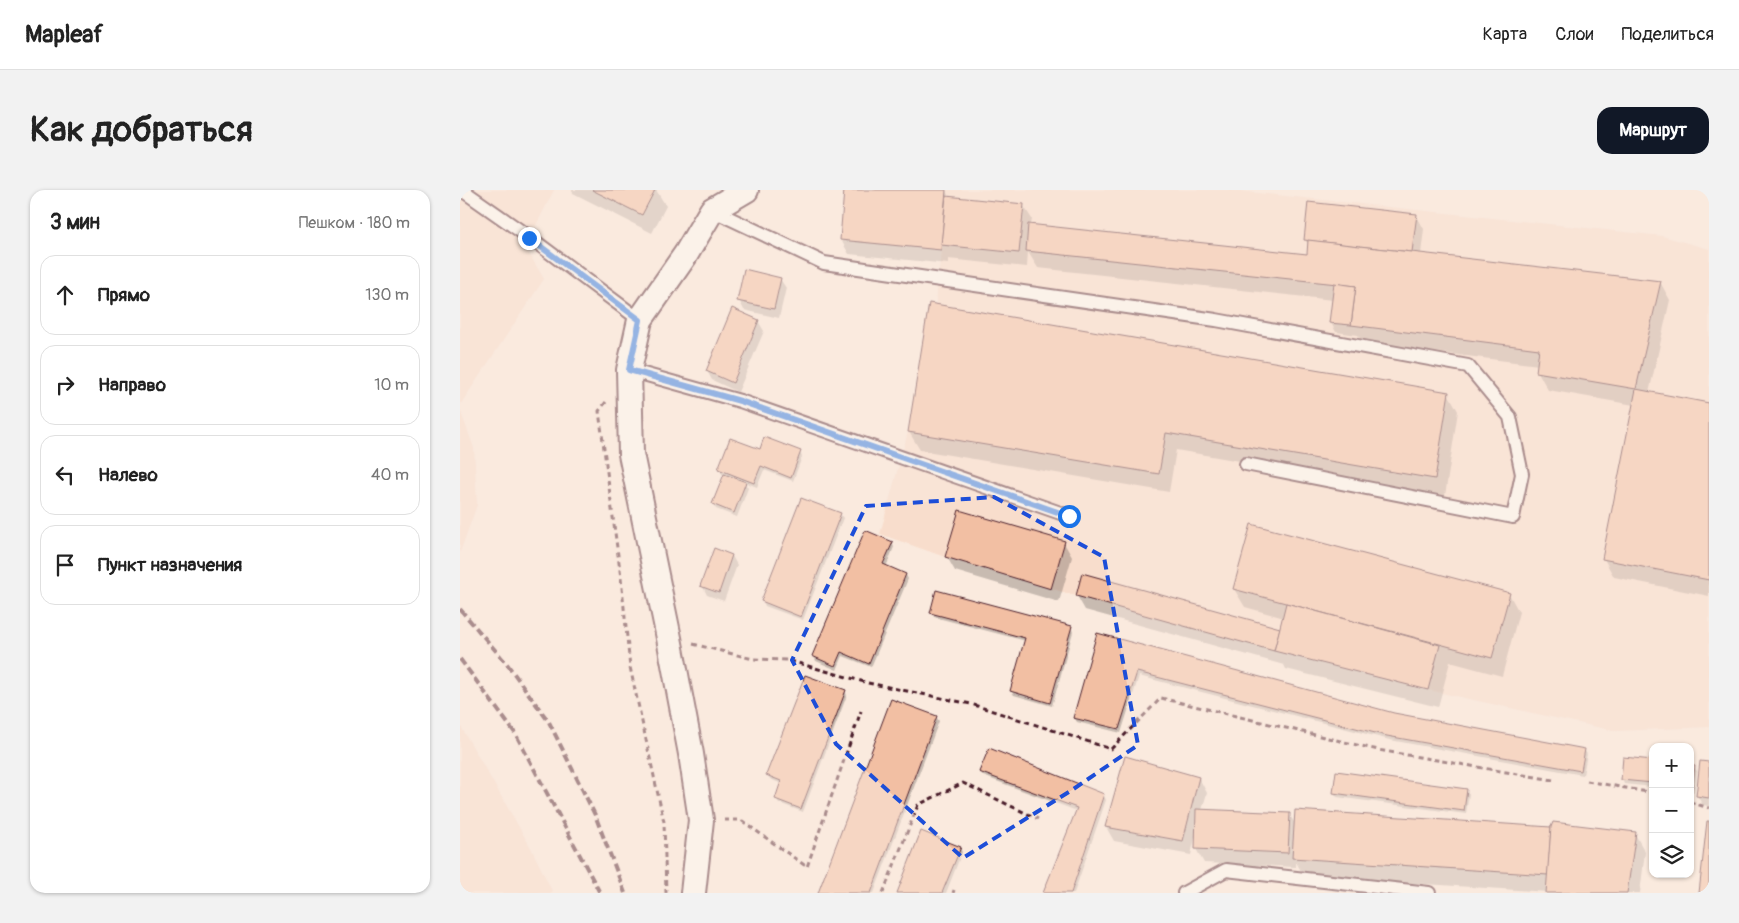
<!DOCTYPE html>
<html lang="ru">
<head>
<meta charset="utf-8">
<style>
	:root { --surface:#fff; --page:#f2f2f2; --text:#222; --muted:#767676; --line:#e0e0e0; --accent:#111827 }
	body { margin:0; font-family:Pangolin,sans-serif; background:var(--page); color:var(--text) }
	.controls { position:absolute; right:15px; bottom:15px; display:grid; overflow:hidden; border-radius:10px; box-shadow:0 1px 4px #0004 }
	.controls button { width:45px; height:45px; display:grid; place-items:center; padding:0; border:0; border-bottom:1px solid var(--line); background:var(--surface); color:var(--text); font:25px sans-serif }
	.stop { position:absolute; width:15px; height:15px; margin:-11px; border:4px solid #1a73e8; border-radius:50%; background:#fff }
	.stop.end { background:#1a73e8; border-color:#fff; box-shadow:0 1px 5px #0008 }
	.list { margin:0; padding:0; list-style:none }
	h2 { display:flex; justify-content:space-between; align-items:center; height:65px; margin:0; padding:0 20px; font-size:21px }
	h2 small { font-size:16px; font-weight:400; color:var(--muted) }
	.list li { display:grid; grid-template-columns:32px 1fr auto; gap:15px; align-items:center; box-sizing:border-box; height:80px; margin:0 10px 10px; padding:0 10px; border:1px solid var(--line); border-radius:15px }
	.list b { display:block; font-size:19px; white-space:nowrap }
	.list em { font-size:16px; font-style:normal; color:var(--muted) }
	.icon { flex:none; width:28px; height:28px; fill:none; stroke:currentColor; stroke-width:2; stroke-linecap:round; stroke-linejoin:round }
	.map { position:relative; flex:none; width:1249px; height:703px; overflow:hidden; border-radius:15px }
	header { display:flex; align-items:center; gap:30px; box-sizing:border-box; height:70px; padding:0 25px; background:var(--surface); border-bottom:1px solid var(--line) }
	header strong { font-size:24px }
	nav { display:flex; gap:28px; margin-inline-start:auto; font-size:18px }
	.intro { display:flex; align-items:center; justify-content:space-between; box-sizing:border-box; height:120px; padding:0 30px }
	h1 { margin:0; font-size:35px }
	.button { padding:12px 22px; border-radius:15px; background:var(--accent); color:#fff; font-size:18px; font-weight:700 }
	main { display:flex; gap:30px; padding:0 30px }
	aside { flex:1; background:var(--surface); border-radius:15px; box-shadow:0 1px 4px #0004 }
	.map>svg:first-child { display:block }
</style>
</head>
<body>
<header>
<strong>Mapleaf</strong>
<nav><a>Карта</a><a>Слои</a><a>Поделиться</a></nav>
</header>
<div class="intro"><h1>Как добраться</h1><a class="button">Маршрут</a></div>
<main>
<aside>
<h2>3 мин<small>Пешком · 180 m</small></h2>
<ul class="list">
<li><svg class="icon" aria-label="ahead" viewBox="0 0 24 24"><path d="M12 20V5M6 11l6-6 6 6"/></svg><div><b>Прямо</b></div><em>130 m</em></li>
<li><svg class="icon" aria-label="right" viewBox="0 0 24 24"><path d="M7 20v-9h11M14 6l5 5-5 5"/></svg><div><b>Направо</b></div><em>10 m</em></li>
<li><svg class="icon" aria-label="left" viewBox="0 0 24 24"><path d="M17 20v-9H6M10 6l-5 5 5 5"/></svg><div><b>Налево</b></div><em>40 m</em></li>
<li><svg class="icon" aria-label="arrive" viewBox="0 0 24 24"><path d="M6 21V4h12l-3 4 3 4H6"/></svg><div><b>Пункт назначения</b></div></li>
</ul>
</aside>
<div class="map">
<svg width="1249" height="703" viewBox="0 0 1249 703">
	<rect width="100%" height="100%" fill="#faeade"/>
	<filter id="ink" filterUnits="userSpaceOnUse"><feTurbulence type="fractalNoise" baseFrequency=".02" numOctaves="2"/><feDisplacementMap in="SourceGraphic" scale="10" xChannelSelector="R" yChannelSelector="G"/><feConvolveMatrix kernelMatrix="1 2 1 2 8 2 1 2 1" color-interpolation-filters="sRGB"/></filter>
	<g filter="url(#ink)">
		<!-- built -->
		<g fill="#f8ddcc">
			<path d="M0 0H94L65 57 84 89 0 215Z"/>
			<path d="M384 0H769L1202 46 1249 59V537L1155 541 968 500 814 461 616 406 485 367 420 344 448 242 469 113 476 114 481 60 380 50Z"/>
			<path d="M0 220 14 258 17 315 0 362Z"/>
			<path d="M0 535 71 658 93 703H0Z"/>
		</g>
		<!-- shadow -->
		<g fill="#0003">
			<path d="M112 0H196L206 16 192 43 113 3Z"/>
			<path d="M386 0H470L486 1 489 7 563 15 572 29 571 35 848 65 849 56 845 49 956 25 964 39 961 64 1200 92 1210 110 1189 203 1249 215V406L1154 387 1144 369 1174 215 1088 200 1078 182 1079 175 903 153 898 145 876 142 871 133 873 110 578 78 568 62 567 77 488 69V74L389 64 381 50Z"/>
			<path d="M320 89 326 98 319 128 284 120 279 110Z"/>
			<path d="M298 131 304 141 278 202 252 190 247 181Z"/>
			<path d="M988 203 998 221 985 306 716 260 709 302 460 260 449 242Z"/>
			<path d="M301 261 340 262 342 267 333 291 304 280 297 297 284 292 288 298 277 327 256 319 253 314 265 285 262 284 259 279Z"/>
			<path d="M380 324 383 328 343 430 305 416 303 411Z"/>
			<path d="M432 353 434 357 426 377 446 385 448 389 411 477 383 466 377 480 356 471 354 466Z"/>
			<path d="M604 353 612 367 599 412 495 381 487 367Z"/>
			<path d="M272 366 277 375 264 411 247 405 242 395Z"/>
			<path d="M774 399 1049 404 1059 422 1042 486 990 472 978 517 826 479 824 475 625 420 617 406 821 439 824 428 785 417Z"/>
			<path d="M471 422 611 437 613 442 592 516 554 505 551 501 566 451 474 427Z"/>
			<path d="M638 445 934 524 1124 560 1127 564 1123 585 930 550 679 486 661 543 617 532 614 527Z"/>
			<path d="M385 501 387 505 343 622 319 613 316 608 322 594 310 589 308 585Z"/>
			<path d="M476 527 479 531 414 703H359Z"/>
			<path d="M529 559 644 605 646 610 614 703H584L617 621 523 586 521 582Z"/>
			<path d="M1193 572V597L1164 594 1162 589Z"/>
			<path d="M1249 574V616L1243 615 1237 606Z"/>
			<path d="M1230 576 1234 577 1237 581 1234 602 1230 601Z"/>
			<path d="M739 588 747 603 742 620 829 624 836 635 1092 638 1175 644 1185 662 1180 703H1088V702L844 686 836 672V677L744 673 736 659 735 647 731 665 654 651 646 637Z"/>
			<path d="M1006 600 1009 604 1006 624 877 607 874 603Z"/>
			<path d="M500 658 502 662 486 703H438Z"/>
		</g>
		<!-- building -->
		<g fill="#f2bfa3" stroke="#4a1f2b">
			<path d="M132 0H195L182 25Z"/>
			<path d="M384 0H486L481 60 380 50Z"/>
			<path d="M486 6 564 14 559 63 481 55Z"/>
			<path d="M848 12 957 24 952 62 844 50Z"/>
			<path d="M568 34 847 64 848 50 1201 91 1176 199 1076 182 1079 159 891 135 896 96 566 61Z"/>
			<path d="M284 79 321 88 314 119 277 111Z"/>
			<path d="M874 93 896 96 891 135 869 133Z"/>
			<path d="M469 113 989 202 975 289 706 243 699 284 448 242Z"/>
			<path d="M272 118 299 130 273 193 246 181Z"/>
			<path d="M1176 199 1249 213V390L1142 369Z"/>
			<path d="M304 247 341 261 331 288 301 276 294 293 258 279 270 248 300 259Z"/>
			<path d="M264 284 286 292 274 323 252 314Z"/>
			<path d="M341 308 381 323 341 427 301 411Z"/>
			<path d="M499 320 605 351 591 399 485 367Z"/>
			<path d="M791 334 1050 403 1032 468 773 399Z"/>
			<path d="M405 340 433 352 423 374 446 384 409 474 381 462 375 476 352 466Z"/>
			<path d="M254 358 272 365 259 403 240 396Z"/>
			<path d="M622 383 820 438 814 461 616 406Z"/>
			<path d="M476 400 612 436 590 513 550 501 565 448 470 423Z"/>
			<path d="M826 413 980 455 968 500 814 461Z"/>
			<path d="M637 443 934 523 1125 559 1121 581 927 546 677 482 659 539 613 528Z"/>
			<path d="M345 485 386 500 341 619 315 609 321 591 306 585Z"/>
			<path d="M431 509 477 526 411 703H358Z"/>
			<path d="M529 558 644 604 611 703H583L617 618 519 582Z"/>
			<path d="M665 566 739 587 723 651 645 637Z"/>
			<path d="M1163 567 1193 570V593L1161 590Z"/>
			<path d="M1240 571 1249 572V608L1236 606Z"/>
			<path d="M1230 575 1235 576 1232 598H1230Z"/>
			<path d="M876 581 1007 599 1004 621 873 603Z"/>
			<path d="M736 619 830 623 828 663 735 659Z"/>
			<path d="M835 620 1091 637 1088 685 832 668Z"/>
			<path d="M1247 631H1249V703H1239Z"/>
			<path d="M1093 632 1176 642 1167 703H1086L1091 637Z"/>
			<path d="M461 641 501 657 482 703H437Z"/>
		</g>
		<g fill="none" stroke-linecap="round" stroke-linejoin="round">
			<!-- lane casing -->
			<g stroke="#4a1f2b" stroke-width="16">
				<g id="lane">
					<path d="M2 0 69 47 180 130"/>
					<path d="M252 20 364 73 756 130 1008 176 1050 227 1062 284 1053 327 786 274"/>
					<path d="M169 180 280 211 609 326"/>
					<path d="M724 703 766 680 969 703"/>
				</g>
			</g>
			<!-- street casing -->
			<g stroke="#4a1f2b" stroke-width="28">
				<path id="street" d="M233 703 241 630 231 564 209 448 171 264 169 180 180 130 226 64 252 20 286 0"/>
			</g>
			<!-- path -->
			<g stroke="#4a1f2b" stroke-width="3" stroke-dasharray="5 4" stroke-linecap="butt">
				<path d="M146 212 139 221 161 388 170 477 204 632 206 703"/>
				<path d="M233 454 293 469 327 470 408 493 511 514 651 559 701 508 918 560 1093 590"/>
				<path d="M1127 591 1193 603"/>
				<path d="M1230 612 1249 618"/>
				<path d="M264 630H281L347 677 401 521"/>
				<path d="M423 703 458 615 503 593 578 629"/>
				<path d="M493 703 494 700"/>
			</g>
			<!-- lane -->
			<use href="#lane" stroke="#fdfcf7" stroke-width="12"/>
			<!-- street -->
			<use href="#street" stroke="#fdfcf7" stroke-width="24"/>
			<!-- rail -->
			<g stroke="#4a1f2b" stroke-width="4" stroke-dasharray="8 4" stroke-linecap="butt">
				<path d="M0 419 47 474 89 532 135 625 165 703"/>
				<path d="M0 469 55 543 140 703"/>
			</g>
		</g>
	</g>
	<g fill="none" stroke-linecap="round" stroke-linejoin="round" filter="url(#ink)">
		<!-- route -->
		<path stroke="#1a73e8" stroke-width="6" d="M69 48 180 130 169 180 280 211 609 326"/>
	</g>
	<!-- marked area -->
	<path d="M0 0H1249V703H0ZM534 307 644 367 678 555 612 600 503 668 376 554 332 470 406 316Z" fill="#faeade" fill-opacity=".55" fill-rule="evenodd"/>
	<path fill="none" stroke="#1d4ed8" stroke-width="4" stroke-dasharray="10 6" stroke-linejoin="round" d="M534 307 644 367 678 555 612 600 503 668 376 554 332 470 406 316Z"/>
</svg>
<div class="controls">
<button>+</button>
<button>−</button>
<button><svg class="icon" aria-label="layers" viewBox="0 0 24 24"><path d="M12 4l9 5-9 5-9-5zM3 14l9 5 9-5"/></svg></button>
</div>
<div class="stop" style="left:609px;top:326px"></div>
<div class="stop end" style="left:69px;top:48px"></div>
</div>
</main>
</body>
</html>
